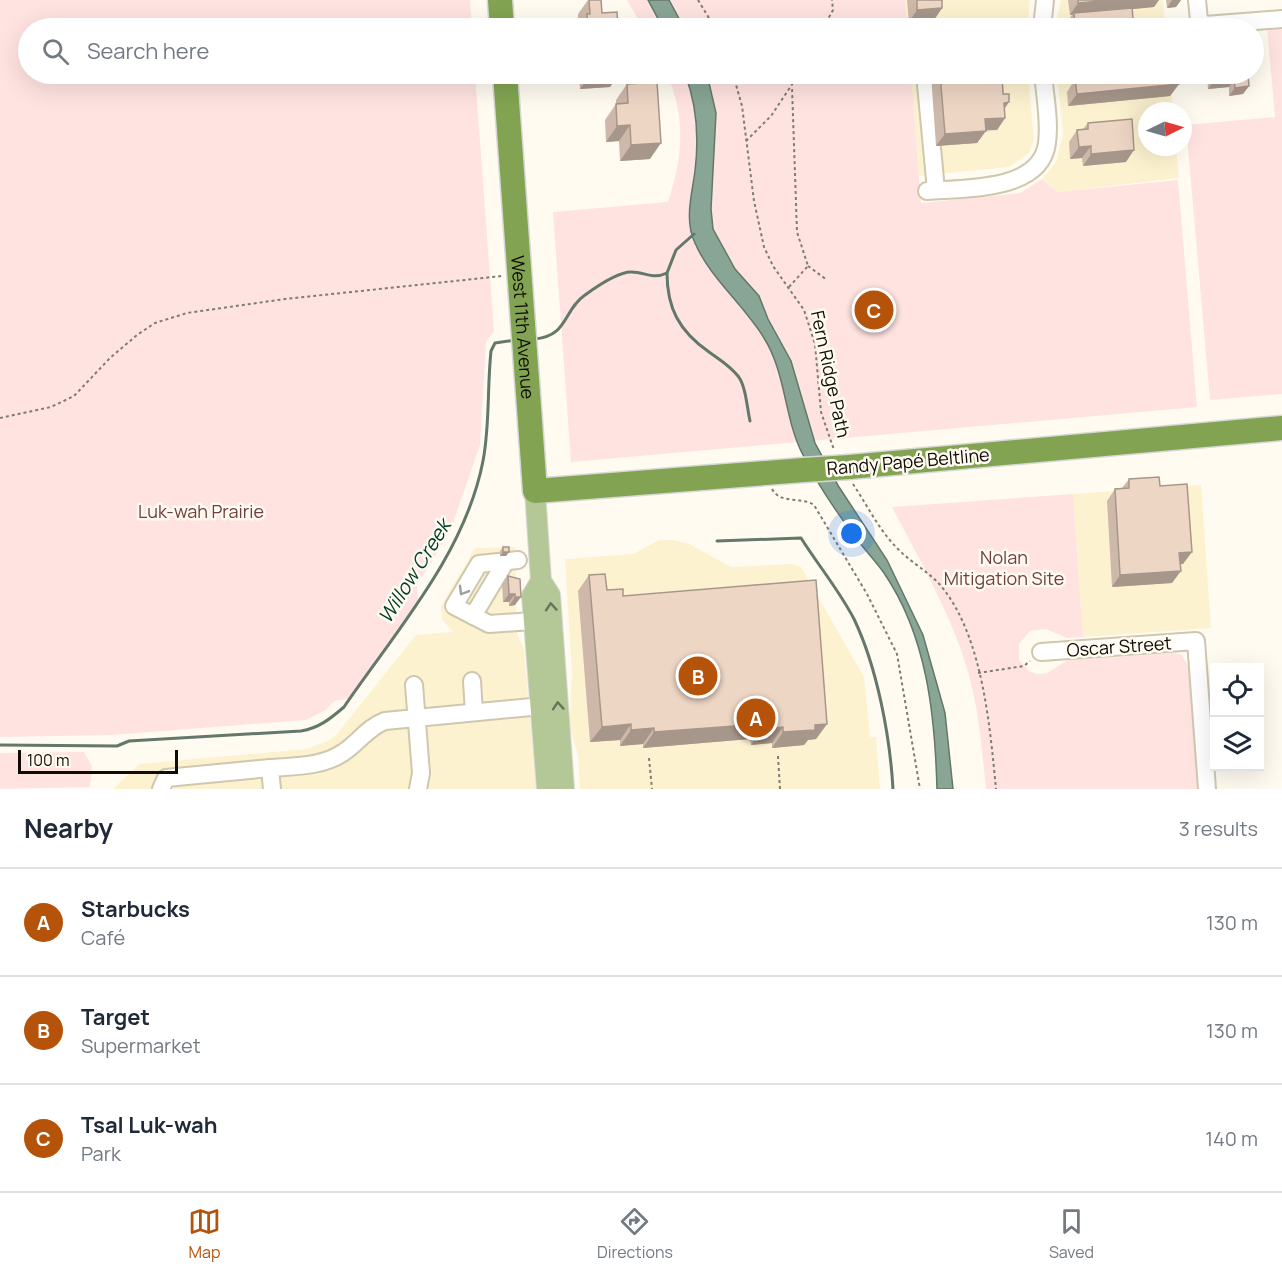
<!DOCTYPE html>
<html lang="en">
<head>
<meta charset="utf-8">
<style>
	:root { --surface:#fff; --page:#f2f2f3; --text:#1f2937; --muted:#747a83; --line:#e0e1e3; --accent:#b45309 }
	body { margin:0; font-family:Manrope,sans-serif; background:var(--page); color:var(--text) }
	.controls { position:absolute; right:18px; bottom:18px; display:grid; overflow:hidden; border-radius:0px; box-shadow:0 6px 24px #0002 }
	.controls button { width:54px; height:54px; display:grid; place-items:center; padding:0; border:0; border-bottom:2px solid var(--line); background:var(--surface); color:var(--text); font:30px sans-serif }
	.compass { position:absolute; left:1138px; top:102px; width:54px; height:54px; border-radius:50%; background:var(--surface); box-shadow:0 6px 24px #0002; rotate:85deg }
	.scale { position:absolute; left:18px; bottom:15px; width:160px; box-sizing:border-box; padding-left:6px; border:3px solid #0e0c04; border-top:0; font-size:16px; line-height:21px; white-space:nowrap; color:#0e0c04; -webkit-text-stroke:4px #fffbf1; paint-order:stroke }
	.you { position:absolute; left:852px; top:534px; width:21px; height:21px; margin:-15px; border:4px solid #fff; border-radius:50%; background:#1a73e8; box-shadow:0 0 0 9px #1a73e833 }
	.badge { display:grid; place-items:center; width:39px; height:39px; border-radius:50%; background:var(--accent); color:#fff; font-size:20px; font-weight:700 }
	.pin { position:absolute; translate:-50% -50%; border:3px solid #fff; box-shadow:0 2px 6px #0006 }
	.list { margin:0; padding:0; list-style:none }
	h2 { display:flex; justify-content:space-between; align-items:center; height:78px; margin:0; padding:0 24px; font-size:26px }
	h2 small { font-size:20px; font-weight:400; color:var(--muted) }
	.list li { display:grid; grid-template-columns:39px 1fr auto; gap:18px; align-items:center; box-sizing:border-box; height:108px; padding:0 24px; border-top:2px solid var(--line) }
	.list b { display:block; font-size:22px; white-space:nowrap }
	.list p { margin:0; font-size:20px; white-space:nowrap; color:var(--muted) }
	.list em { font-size:20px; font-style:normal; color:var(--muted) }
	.icon { flex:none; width:33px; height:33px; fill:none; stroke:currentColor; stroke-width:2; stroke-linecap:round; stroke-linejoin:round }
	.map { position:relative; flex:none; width:1282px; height:789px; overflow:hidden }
	.search { position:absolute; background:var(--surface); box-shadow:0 6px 24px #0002; left:18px; right:18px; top:18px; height:66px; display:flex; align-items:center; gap:15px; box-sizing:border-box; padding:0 21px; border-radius:33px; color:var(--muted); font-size:22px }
	.sheet { height:402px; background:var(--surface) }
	nav { display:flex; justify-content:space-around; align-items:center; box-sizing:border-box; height:84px; border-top:2px solid var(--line); background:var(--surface); font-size:16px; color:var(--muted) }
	nav a { display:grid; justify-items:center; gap:3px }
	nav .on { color:var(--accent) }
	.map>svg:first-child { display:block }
</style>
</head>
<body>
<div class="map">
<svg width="1282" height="789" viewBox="0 0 1282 789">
	<rect width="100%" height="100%" fill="#fffbf1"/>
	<!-- built -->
	<g fill="#fcf2d0">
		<path d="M905 0H1030L1027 28H907Z"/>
		<path d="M1061 0H1163L1165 28H1055Z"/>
		<path d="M911 74H1028L1034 140 1029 153 1009 167 919 176Z"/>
		<path d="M1057 74H1169L1173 111H1147V147H1176L1179 178 1057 192 1042 179 1056 162 1063 134Z"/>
		<path d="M1201 485 1211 628 1083 637 1073 494Z"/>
		<path d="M659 540H673L689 544 731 567 792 564 801 567 864 677 870 737H876L880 789H580L578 755 569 726 572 674 565 559 633 554Z"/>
		<path d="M515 547 517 634 524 648 536 789H113L139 764 307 749 328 741 337 734 416 635 453 632 442 619 441 606 475 548Z"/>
	</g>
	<!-- green -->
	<g fill="#ffe3e1">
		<path d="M0 0H470L472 28H28V74H475L494 331 486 342 480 445 450 532 417 585 418 603 348 699 334 701 326 710 306 720 112 735 0 737Z"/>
		<path d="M627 0H905L907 28H643Z"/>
		<path d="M1282 25V394L1210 400 1186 125 1275 117 1267 27Z"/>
		<path d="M667 74H911L921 203 1020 193 1042 179 1057 192 1178 180 1197 407 571 462 553 212 668 202C683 156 686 119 667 74Z"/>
		<path d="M1073 494 1083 637 1067 638 1046 629 1030 631 1019 644V660L1029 671 1037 674 1047 673 1068 660 1174 653 1182 655 1189 668 1197 789H986C982 751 979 712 969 675 952 615 920 561 892 507Z"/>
		<path d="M84 752 92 766 90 787 0 789V753Z"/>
	</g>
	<!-- water -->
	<g fill="#88a596" stroke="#63776a" stroke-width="1.5">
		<path d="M648 0H669L684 28H663Z"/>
		<path d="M685 74H707L716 113 711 209 713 229 735 269 759 296 768 319 791 361 815 443 839 487 887 560 923 635 945 713 953 789H937C935 715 927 636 884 573 874 559 862 547 853 534 835 510 815 480 802 453 784 417 786 373 764 338 744 305 710 278 695 243 684 220 692 194 695 171 699 138 697 105 685 74Z"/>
	</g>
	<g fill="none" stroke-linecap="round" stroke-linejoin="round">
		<!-- stream -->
		<g stroke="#63776a" stroke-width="3">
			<path d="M667 273C667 308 679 331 709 352 720 360 729 365 738 376 746 386 747 408 750 421"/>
			<path d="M534 339C568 337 563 310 585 295 596 287 618 272 631 272 646 272 652 280 667 273L676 250 694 234"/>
			<path d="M717 541 801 538C818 565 839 590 854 619 877 667 890 736 893 789"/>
			<path d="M0 745 117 746 129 741 301 731C319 728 330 719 344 707 396 631 465 554 483 461 490 425 487 388 491 351L495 343 516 340"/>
		</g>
		<!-- minor casing -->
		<g stroke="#cfc7ae" stroke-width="20">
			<g id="minor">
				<path d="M1197 0 1199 20 1205 25 1282 19"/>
				<path d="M1042 28 1045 0"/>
				<path d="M925 74 936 190"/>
				<path d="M927 191C963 188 1041 192 1047 143 1050 121 1045 96 1043 74"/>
				<path d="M518 560 479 564 454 606 489 624 533 621"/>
				<path d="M473 616 506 561"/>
				<path d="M1041 652 1196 641 1207 789"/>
				<path d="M472 681 474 712"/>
				<path d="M414 685 421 773 418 789"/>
				<path d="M161 789 166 778 270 768"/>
				<path d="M272 789 270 768C294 766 323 767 344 752 359 742 368 727 385 721L542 706"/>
			</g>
		</g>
		<!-- major casing -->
		<g stroke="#d8d8d7" stroke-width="22">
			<g id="major">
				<path d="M535 491 541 581 550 595 564 789"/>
				<path d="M541 581 532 596 547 789"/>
			</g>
		</g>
		<!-- highway casing -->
		<g stroke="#d8d8d7" stroke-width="27">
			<g id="highway">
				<path d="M500 0 502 28"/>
				<path id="s1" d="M505 74 535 491 804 470"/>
				<path d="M849 467 1282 428"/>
			</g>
		</g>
		<!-- path -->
		<g stroke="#7f7c73" stroke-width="2" stroke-dasharray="3 3" stroke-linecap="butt">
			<path d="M698 0 715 28"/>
			<path d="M823 28 833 10 832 0"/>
			<path d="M733 74 742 106 754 201 764 247 773 266 804 310 815 344 821 412 834 450"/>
			<path d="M746 141 771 116 799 74"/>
			<path d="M808 266 827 280"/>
			<path d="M789 287 808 266 797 232 792 87"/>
			<path d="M0 418 51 407 74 396 110 358 137 335 155 323 187 313 285 299 502 276"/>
			<path d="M853 484C867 505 879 530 897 548 912 564 932 573 945 591 983 642 990 727 996 789"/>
			<path d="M772 489C781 505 801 496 814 505L867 594 897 654 920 789"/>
			<path d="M978 673 1024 666 1030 661"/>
			<path d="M778 756 780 789"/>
			<path d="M649 758 652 789"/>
		</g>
		<!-- minor -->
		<use href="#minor" stroke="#fff" stroke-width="16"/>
		<!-- major -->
		<use href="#major" stroke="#b4c897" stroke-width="20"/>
		<!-- highway -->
		<use href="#highway" stroke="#82a452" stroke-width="24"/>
		<!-- highway-bridge casing -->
		<g stroke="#d8d8d7" stroke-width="27" stroke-linecap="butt">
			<path id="highway-bridge" d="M804 470 849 467"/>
		</g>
		<!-- highway-bridge -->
		<use href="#highway-bridge" stroke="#82a452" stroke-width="24"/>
	</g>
	<!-- wall -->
	<g fill="#cdb8a9">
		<path d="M588 0H601L602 13 618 28H576L578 26V14Z"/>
		<path d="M907 0H942V8L934 20 909 22Z"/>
		<path d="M1068 0H1159L1154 7 1132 9 1134 28H1066L1065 25 1072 15H1070Z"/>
		<path d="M1166 0H1181L1176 7 1167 8Z"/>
		<path d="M579 74H619L610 87 580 89Z"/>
		<path d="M931 74H1002L1005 118 997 130H986L977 143 936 146Z"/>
		<path d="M1072 74H1178L1179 84 1170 96 1068 106 1067 92 1072 84 1071 75Z"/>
		<path d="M1207 74H1248L1249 86 1243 94 1229 96V87L1208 89Z"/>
		<path d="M627 84 650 159 620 161 619 141 606 142 605 120 616 104V100Z"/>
		<path d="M1088 123 1126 162 1083 166 1082 158 1070 159 1069 142 1077 130 1083 129Z"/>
		<path d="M1129 479 1160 486 1183 564H1180L1172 583 1112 587 1107 501 1115 489 1122 488Z"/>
		<path d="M503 547 509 552 506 556H500V551Z"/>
		<path d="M589 575 607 590 623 596 827 724 816 739 808 740 804 745 772 748V743L751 745 750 739 643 748V744L620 746V740L590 742 578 591Z"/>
		<path d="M508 576 520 579 515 605 509 606V602H503L502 584Z"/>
	</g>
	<!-- shaded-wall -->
	<g fill="#a7968a">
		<path d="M1112 0H1159L1154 7 1074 15V13L1072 15H1070L1078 3Z"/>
		<path d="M1172 0H1181L1176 7 1167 8Z"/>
		<path d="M942 8 934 20 909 22 917 10Z"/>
		<path d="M591 74H619L610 87 580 89Z"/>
		<path d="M1234 79 1229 87 1208 89 1214 81Z"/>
		<path d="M1179 84 1170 96 1068 106 1077 94Z"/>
		<path d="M1249 86 1243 94 1229 96 1235 88Z"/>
		<path d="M1009 102 1001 114 1004 103Z"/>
		<path d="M1005 118 997 130 976 131 985 119Z"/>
		<path d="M630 125 619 141 606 142 617 126Z"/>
		<path d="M986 131 977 143 936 146 945 134Z"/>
		<path d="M661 143 650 159 620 161 631 145Z"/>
		<path d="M1091 146 1082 158 1070 159 1079 147Z"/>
		<path d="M1134 150 1126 162 1083 166 1091 154Z"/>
		<path d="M503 552H509L506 556H500Z"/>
		<path d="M1192 552 1183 564 1171 565 1179 553Z"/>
		<path d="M1181 571 1172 583 1112 587 1120 575Z"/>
		<path d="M509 594H515L509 602H503Z"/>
		<path d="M515 597H521L515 605 509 606Z"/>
		<path d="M631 724 620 740 590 742 602 727Z"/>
		<path d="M761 724 750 739 643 748 654 732Z"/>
		<path d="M827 724 816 739 808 740 804 745 772 748 783 732 815 725Z"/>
		<path d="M783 727 772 743 751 745 762 729Z"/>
		<path d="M654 728 643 744 620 746 631 730Z"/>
	</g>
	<!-- building -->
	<g fill="#eed6c5" stroke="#a7968a" stroke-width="1.5">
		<path d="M589 0H601L602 13 617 12 618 28H588L587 14H590Z"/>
		<path d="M917 0H942V8L917 10Z"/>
		<path d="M1078 0H1112L1078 3Z"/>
		<path d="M1132 8 1134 28H1075L1074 13Z"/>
		<path d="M940 74H1002L1003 94H1009V102L1004 103 1005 118 985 119 986 131 945 134Z"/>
		<path d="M1081 74H1178L1179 84 1077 94 1075 80 1081 79Z"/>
		<path d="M1213 74H1248L1249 86 1235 88 1234 79 1214 81Z"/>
		<path d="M657 82 661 143 631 145 630 125 617 126 616 104 628 103 627 84Z"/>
		<path d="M1132 119 1134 150 1091 154V146L1079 147 1077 130 1088 129V123Z"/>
		<path d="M1159 477 1160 486 1187 484 1192 552 1179 553 1181 571 1120 575 1115 489 1129 488V479Z"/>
		<rect x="503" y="547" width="6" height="5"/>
		<path d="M605 574 607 590 623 589V596L816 580 827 724 815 725V730L783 732V727L762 729 761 724 654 732V728L631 730V724L602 727 589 575Z"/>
		<path d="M508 576 520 579 521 597H515V594H509Z"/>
	</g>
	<!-- one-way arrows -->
	<defs><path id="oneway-chevron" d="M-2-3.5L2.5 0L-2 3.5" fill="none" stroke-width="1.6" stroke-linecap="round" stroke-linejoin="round" transform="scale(1.5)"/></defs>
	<use stroke="#9f9e9b" href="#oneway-chevron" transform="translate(463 591) rotate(120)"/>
	<g stroke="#697355">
		<use href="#oneway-chevron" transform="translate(551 607) rotate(-94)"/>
		<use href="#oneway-chevron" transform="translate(558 706) rotate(-94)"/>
	</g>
	<g text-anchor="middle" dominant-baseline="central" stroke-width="5" stroke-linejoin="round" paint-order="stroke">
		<!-- street labels -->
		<g font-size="18" fill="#0e0c04" stroke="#fffbf1">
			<text stroke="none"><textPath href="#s1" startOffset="254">West 11th Avenue</textPath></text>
			<text transform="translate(831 374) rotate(78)">Fern Ridge Path</text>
			<text transform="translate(908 461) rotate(-5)">Randy Papé Beltline</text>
			<text transform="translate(1119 646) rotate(-4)">Oscar Street</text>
		</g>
		<!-- park labels -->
		<g font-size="18" fill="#703e3b" stroke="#fffbf1">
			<text x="201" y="511">Luk-wah Prairie</text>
			<text x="1004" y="557">Nolan<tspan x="1004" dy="21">Mitigation Site</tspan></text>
		</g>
		<!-- water labels -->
		<g font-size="20" font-style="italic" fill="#003e28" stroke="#fffbf1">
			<text transform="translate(414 571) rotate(-58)">Willow Creek</text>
		</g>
	</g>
</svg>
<div class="controls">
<button><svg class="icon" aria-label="locate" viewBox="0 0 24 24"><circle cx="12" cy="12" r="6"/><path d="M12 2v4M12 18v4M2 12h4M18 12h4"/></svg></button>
<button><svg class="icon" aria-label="layers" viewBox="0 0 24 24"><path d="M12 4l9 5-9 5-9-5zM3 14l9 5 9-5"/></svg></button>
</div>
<svg class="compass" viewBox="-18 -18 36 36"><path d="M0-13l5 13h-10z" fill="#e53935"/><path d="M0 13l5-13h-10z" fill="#747a83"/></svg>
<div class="scale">100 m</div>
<div class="you"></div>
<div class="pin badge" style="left:756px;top:718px">A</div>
<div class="pin badge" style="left:698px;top:676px">B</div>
<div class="pin badge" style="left:874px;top:310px">C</div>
<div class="search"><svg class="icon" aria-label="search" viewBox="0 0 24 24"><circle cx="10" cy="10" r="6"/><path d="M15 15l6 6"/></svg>Search here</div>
</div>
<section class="sheet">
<h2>Nearby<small>3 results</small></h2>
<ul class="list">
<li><span class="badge">A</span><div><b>Starbucks</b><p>Café</p></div><em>130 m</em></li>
<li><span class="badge">B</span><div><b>Target</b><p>Supermarket</p></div><em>130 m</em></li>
<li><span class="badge">C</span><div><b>Tsal Luk-wah</b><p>Park</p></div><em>140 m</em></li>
</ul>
</section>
<nav>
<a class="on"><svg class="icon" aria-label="map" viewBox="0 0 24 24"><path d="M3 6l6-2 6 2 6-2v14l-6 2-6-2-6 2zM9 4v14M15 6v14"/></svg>Map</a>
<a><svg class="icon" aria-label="directions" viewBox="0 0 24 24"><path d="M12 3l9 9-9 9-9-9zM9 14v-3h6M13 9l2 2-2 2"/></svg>Directions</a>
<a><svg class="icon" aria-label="saved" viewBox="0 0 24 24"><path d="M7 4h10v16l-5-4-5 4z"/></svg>Saved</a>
</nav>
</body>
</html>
